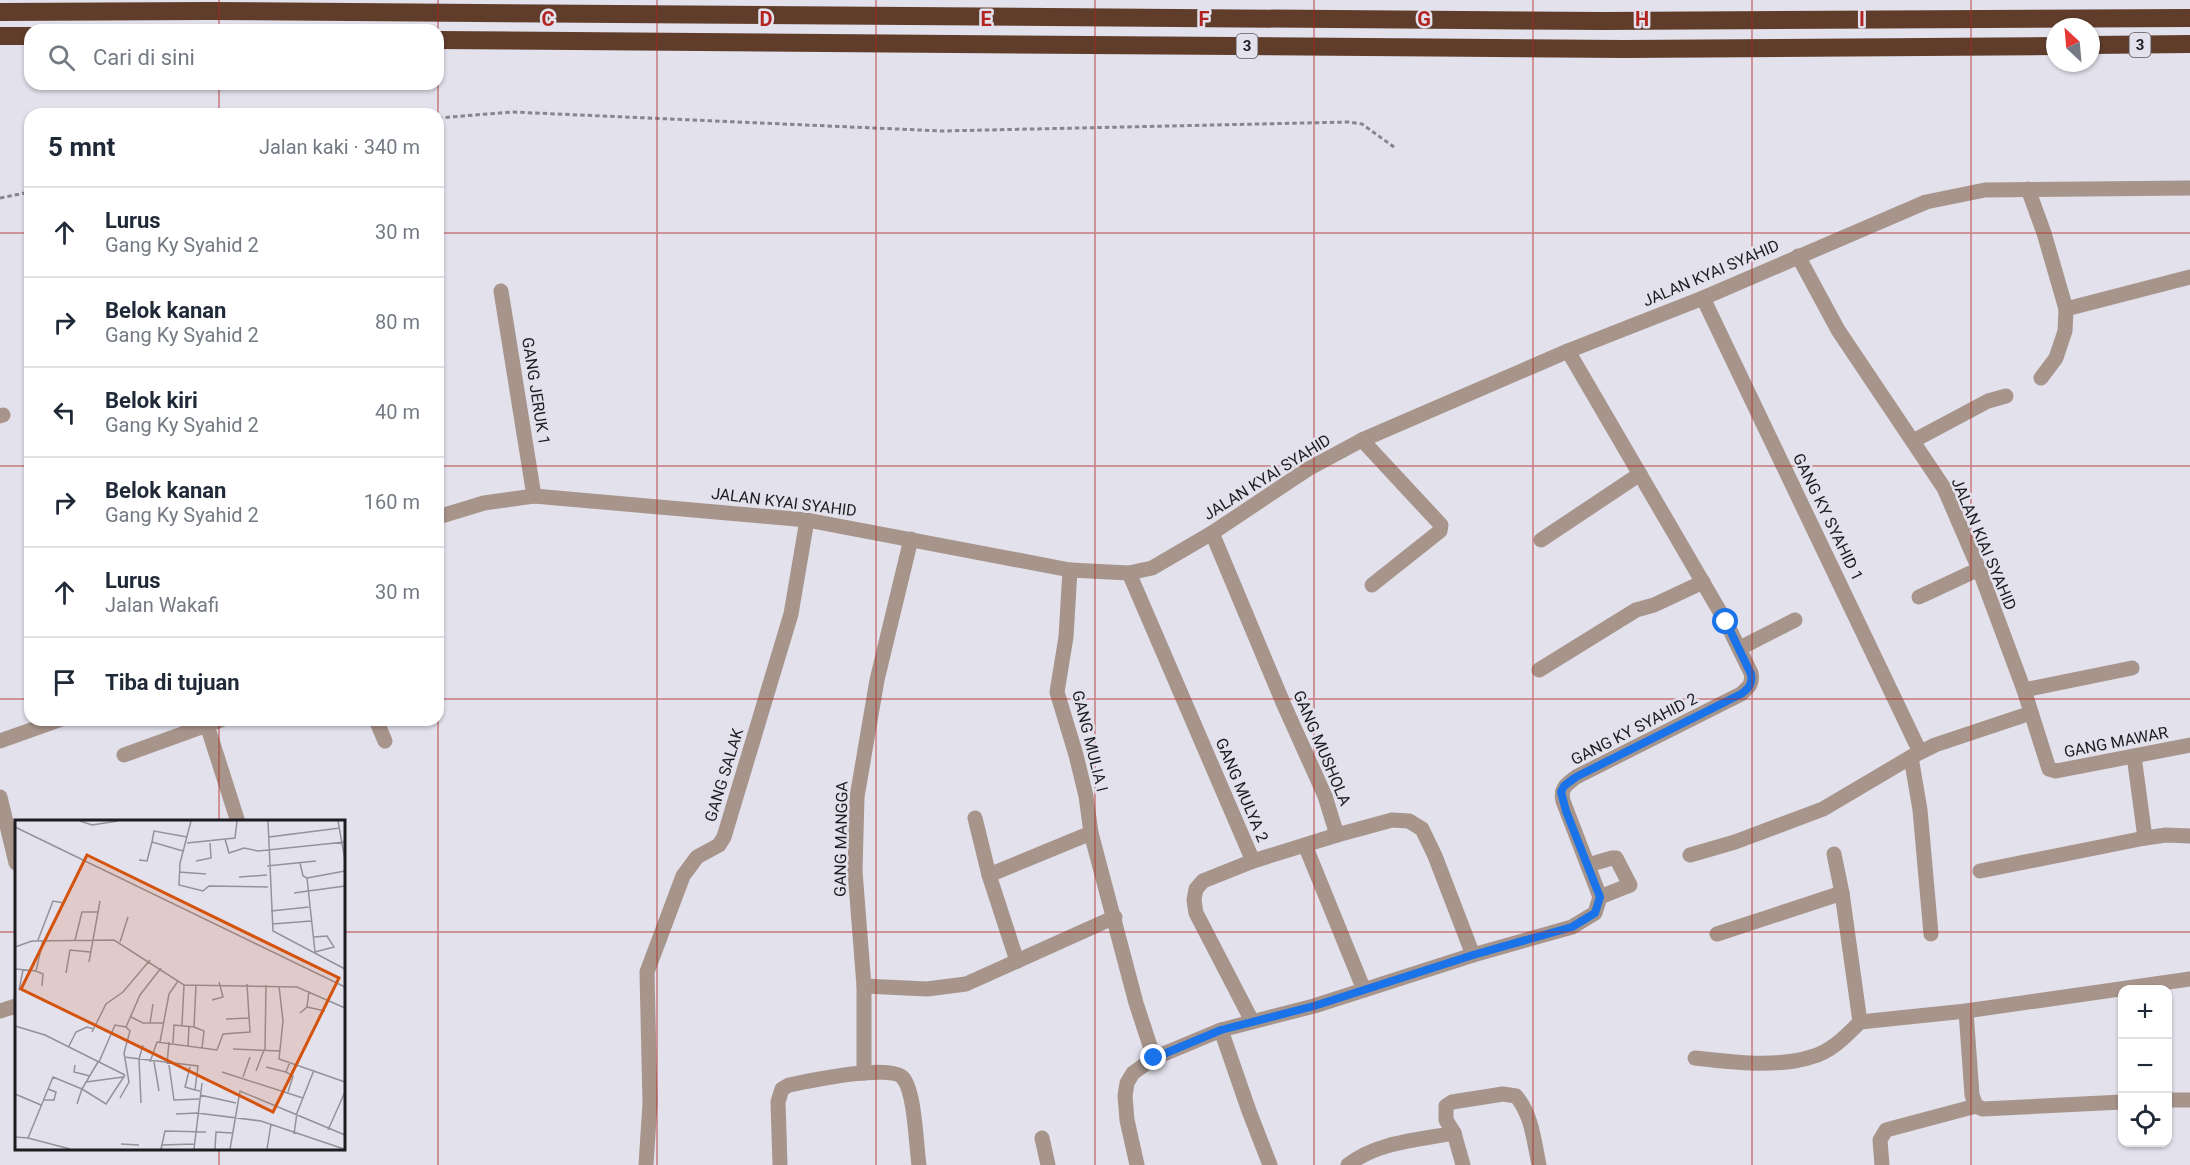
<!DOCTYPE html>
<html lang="id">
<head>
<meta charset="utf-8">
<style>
	:root { --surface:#fff; --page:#f2f2f3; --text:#1f2937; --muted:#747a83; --line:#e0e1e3 }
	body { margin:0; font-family:Roboto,sans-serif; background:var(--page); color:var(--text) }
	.controls { position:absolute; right:18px; bottom:18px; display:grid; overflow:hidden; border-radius:12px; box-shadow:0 2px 4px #0004 }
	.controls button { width:54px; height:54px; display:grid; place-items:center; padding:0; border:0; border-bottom:2px solid var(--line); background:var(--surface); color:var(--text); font:30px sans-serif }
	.compass { position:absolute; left:2046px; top:18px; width:54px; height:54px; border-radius:50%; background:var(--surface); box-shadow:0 2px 4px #0004; rotate:334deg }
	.stop { position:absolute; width:18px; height:18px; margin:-14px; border:4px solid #1a73e8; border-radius:50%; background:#fff }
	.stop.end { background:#1a73e8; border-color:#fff; box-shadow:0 2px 6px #0008 }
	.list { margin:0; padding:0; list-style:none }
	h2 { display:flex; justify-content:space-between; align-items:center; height:78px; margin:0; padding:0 24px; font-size:26px }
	h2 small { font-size:20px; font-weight:400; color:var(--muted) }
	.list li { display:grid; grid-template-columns:39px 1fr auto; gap:18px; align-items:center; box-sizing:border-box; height:90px; padding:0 24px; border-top:2px solid var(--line) }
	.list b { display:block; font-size:22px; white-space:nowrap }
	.list p { margin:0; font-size:20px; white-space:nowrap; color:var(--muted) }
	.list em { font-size:20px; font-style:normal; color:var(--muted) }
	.icon { flex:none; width:33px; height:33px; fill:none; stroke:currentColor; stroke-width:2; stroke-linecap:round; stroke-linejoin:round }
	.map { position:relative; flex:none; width:2190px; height:1165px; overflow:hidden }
	.search { position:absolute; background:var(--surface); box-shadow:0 2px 4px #0004; left:24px; top:24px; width:420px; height:66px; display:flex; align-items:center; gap:15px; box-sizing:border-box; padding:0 21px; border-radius:18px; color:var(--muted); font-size:22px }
	.panel { position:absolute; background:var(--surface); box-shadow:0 2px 4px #0004; left:24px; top:108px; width:420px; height:618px; border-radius:18px }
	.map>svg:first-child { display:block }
</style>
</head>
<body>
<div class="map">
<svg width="2190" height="1165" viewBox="0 0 2190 1165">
	<rect width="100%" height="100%" fill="#e2e1ec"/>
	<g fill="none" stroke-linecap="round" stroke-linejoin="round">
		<!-- path -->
		<g stroke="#87868d" stroke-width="3" stroke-dasharray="4.5 3" stroke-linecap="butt">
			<path d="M438 118 512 112 942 131 1349 122 1362 124 1394 147"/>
			<path d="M0 198 30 192"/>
		</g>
		<!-- minor -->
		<g stroke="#a7948b" stroke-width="15">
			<path d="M2028 189 2044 233 2066 309 2065 331 2056 358 2041 378"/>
			<path d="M1798 256 1838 330 1944 488 1979 569 2024 690 2049 769 2056 771 2190 745"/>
			<path d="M501 291 534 496"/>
			<path d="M1703 298 1920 752"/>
			<path d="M2066 309 2190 277"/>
			<path d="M0 416 3 415"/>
			<path d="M1362 440 1441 525 1440 531 1372 585"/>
			<path d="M1913 441 1988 401 2006 396"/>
			<path d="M438 517 484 503 534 496 807 520 1070 570 1129 573 1152 568 1212 533 1308 469 1362 440 1568 351 1703 298 1926 202 1985 190 2190 188"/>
			<path d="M1212 533 1284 705 1325 796 1337 835"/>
			<path d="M1541 540 1640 474"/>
			<path d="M1070 570 1066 637 1057 692 1076 755 1086 796 1091 833 1136 1003 1154 1058"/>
			<path d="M1129 573 1253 861"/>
			<path d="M1919 597 1979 569"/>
			<path d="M1740 648 1795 620"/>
			<path d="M1539 670 1636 610 1654 605 1703 582"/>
			<path d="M2024 690 2132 668"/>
			<path d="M221 720 207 725 238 822"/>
			<path d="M376 720 385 741"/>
			<path d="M0 741 59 720"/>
			<path d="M124 755 207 725"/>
			<path d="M2134 756 2145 838 2166 835 2190 836"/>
			<path d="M1911 757 1920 810 1931 934"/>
			<path d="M0 797 16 863"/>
			<path d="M975 818 989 875 1017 961"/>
			<path d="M1305 845 1364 990"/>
			<path d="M1834 854 1842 893 1860 1022"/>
			<path d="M1690 855 1735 842 1823 809 1911 757 1935 745 2031 713"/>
			<path d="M1588 865 1612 858H1616L1630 885 1600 897"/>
			<path d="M1980 871 2145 838"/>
			<path d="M989 875 1091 833"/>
			<path d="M1717 934 1842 893"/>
			<path d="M864 986 927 989 966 984 1115 917"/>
			<path d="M0 1011 16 1006"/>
			<path d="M1966 1011 1972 1095 1976 1106"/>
			<path d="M1252 1021 1196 913 1194 900 1196 889 1203 881 1253 861 1337 835 1392 820 1409 821 1422 829 1435 856 1473 955"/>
			<path d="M1221 1030 1249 1111 1270 1165"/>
			<path d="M1695 1058C1730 1062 1776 1068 1811 1057 1831 1052 1846 1036 1860 1022L1966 1011 2190 979"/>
			<path d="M864 1073V986L855 871 857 797 877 680 911 539"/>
			<path d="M2168 1100H2190"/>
			<path d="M1042 1138 1048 1165"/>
			<path d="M646 1165 650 1103 647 972 683 876 697 857 719 845 724 837 791 614 807 520"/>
			<path d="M780 1165 778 1102 782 1089 789 1085C809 1081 891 1063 903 1078 915 1092 916 1145 919 1165"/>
			<path d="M1137 1165 1127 1120 1125 1096 1127 1083 1133 1073 1154 1058 1221 1030 1314 1006 1473 955 1572 927 1595 913 1600 897 1563 801C1560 788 1566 785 1576 777L1741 694C1749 687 1753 684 1751 673L1726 622 1568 351"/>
			<path d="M1348 1165C1377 1142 1418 1140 1454 1133"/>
			<path d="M1463 1165 1454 1133 1446 1120V1106L1452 1102 1503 1094 1516 1096C1532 1115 1534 1141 1539 1165"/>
			<path d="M1882 1165 1880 1140 1886 1130 1976 1106 1983 1109 2122 1102"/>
		</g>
		<!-- motorway -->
		<g stroke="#603d2b" stroke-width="18">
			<path d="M0 12 208 11 1603 21 2190 18"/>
			<path d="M0 36H30"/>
			<path d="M438 40 1624 49 2055 46"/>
			<path d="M2091 45 2190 44"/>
		</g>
	</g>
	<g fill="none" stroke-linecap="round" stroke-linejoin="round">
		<!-- route -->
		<path stroke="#1a73e8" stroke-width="8" d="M1154 1058 1221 1030 1314 1006 1473 955 1572 927 1595 913 1600 897 1566 811 1561 792 1564 786 1576 777 1741 694C1749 688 1753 684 1751 674L1726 622"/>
	</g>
	<!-- grid -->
	<path fill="none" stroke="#b32421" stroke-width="1.5" stroke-opacity="0.55" d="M219 0V30M438 0V30M657 0V1165M876 0V1165M1095 0V1165M1314 0V1165M1533 0V1165M1752 0V1165M1971 0V1165M438 30V84M219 84V114M438 84V114M438 114V720M0 233H30M438 233H2190M0 466H30M438 466H2190M0 699H30M438 699H2190M219 720V822M438 720V1165M0 932H16M344 932H2190M219 1148V1165"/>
	<g text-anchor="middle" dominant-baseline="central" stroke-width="5" stroke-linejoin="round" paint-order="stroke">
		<!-- shield labels -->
		<g fill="#e2e1ec" stroke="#58575d" stroke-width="1.5">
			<rect x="2129.5" y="33" width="21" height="24" rx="4.5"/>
			<rect x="1236.5" y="34" width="21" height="24" rx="4.5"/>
		</g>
		<g font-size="15" font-weight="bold" fill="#1d1c20">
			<text x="2140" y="45">3</text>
			<text x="1247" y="46">3</text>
		</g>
		<!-- street labels -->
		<g font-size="16" fill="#1d1c20" stroke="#e2e1ec">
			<text transform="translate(1711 273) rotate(-23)">JALAN KYAI SYAHID</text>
			<text transform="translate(536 391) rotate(81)">GANG JERUK 1</text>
			<text transform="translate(1267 477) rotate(-32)">JALAN KYAI SYAHID</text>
			<text transform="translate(784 502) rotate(7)">JALAN KYAI SYAHID</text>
			<text transform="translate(1828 517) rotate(64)">GANG KY SYAHID 1</text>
			<text transform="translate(1984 544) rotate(67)">JALAN KIAI SYAHID</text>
			<text transform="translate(1634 729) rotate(-27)">GANG KY SYAHID 2</text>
			<text transform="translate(1090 741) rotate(76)">GANG MULIA I</text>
			<text transform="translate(2116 742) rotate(-11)">GANG MAWAR</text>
			<text transform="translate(1322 748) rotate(67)">GANG MUSHOLA</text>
			<text transform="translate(724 775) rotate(-73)">GANG SALAK</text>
			<text transform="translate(1242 790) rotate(67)">GANG MULYA 2</text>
			<text transform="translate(841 839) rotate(-89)">GANG MANGGA</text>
		</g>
	</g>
	<!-- overview -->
	<g transform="translate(15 820)">
		<rect width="330" height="330" fill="#e2e1ec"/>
		<path fill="none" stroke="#93929a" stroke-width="1.5" d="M65 1 77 5 103 1M176 1 165 43 164 65 188 71 194 66 253 67M253 1 258 111 330 149M323 1 330 40M0 7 330 167M254 17 325 8M210 19 214 33 229 28 243 31 330 22M172 23 220 18 222 1M168 31 137 22 139 11 172 17M124 40 132 41 137 22M181 41 196 38 195 23M285 43 288 56 292 58 300 132M252 46 301 41M164 52 191 54M224 57 252 55M292 58 330 51M279 73 330 66M256 91 294 87M257 104 296 101M298 117 312 116 319 127 300 132M23 120 38 81 49 83M60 120 67 92H83M105 122 113 97M0 127 17 121 99 120 169 165 282 167 330 188M74 142 85 81M1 149 21 151M51 153 55 130 75 132M27 166 28 154 21 151 28 120M264 166 268 201 264 239 330 262M4 170 8 150M197 180 208 177 204 162M292 187 310 191M285 193 292 187 294 171M116 197 128 203H148M211 199 235 198M135 203 138 184M167 205 169 165M0 206 30 215 110 255M111 207 125 175 146 148M179 207 181 165M77 212 91 184 108 172 135 140M145 222 154 174 163 161M158 223 159 205 179 207 189 211 187 228M54 226 61 212 72 207 79 209M173 226 174 206M218 229 265 231M250 230 251 165M109 237 183 246 180 270 185 271M84 242 100 205 111 207M135 242 142 222 202 230 208 214 235 212 232 164M139 242 144 271M152 244 154 222M60 245 59 252 75 256M154 245 159 280 184 279M175 247 170 267 180 270M251 247 271 252M241 251 249 230M207 252 288 278M228 257 235 237M71 262 108 257M273 272 278 256 271 252 275 242M0 274 26 285M185 275 221 283M105 278 114 262 109 233 115 211 111 207M29 280H39L41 272 33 269M126 283 124 239 128 225M62 284 67 269 91 284 110 255M161 294 182 293 246 301 329 329M313 310 330 272M279 314 282 293 299 250M0 317 13 318 38 257 67 269 83 242M13 318 55 329M106 324 124 325M147 325 179 324M146 329 150 311 191 312M179 329 187 263M200 329 201 312 217 313M215 329 225 271 330 315M252 329 256 304"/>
		<path fill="#d4530e" fill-opacity="0.15" stroke="#d4530e" stroke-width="3" d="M72 35 324 158 258 292 6 169Z"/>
		<rect width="330" height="330" fill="none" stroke="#1d1c20" stroke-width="3"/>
	</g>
	<g font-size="20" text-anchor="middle" font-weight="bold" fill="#b32421" stroke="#e2e1ec" stroke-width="5" stroke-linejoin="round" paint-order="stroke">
		<text x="548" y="26">C</text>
		<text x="766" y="26">D</text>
		<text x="986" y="26">E</text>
		<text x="1204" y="26">F</text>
		<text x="1424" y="26">G</text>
		<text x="1642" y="26">H</text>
		<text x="1862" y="26">I</text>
	</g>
</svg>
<div class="controls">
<button>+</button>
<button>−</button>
<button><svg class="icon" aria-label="locate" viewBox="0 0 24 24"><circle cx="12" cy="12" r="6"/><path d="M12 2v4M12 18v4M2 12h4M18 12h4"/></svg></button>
</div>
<svg class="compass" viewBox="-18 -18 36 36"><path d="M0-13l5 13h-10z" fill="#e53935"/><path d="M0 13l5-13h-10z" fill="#747a83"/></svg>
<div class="stop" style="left:1726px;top:622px"></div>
<div class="stop end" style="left:1154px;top:1058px"></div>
<div class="search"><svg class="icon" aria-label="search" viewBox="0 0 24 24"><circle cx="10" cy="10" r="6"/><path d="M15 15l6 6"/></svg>Cari di sini</div>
<section class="panel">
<h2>5 mnt<small>Jalan kaki · 340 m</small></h2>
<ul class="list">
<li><svg class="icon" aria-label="ahead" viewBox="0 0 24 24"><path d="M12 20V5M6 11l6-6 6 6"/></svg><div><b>Lurus</b><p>Gang Ky Syahid 2</p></div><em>30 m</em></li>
<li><svg class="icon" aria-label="right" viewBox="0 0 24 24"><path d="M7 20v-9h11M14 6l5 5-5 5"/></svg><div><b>Belok kanan</b><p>Gang Ky Syahid 2</p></div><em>80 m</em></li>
<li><svg class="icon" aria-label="left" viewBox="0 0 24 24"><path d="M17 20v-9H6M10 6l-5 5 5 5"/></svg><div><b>Belok kiri</b><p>Gang Ky Syahid 2</p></div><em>40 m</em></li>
<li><svg class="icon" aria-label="right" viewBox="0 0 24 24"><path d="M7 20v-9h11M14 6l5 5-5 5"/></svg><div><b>Belok kanan</b><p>Gang Ky Syahid 2</p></div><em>160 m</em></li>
<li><svg class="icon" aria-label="ahead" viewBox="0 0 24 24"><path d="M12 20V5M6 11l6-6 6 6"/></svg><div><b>Lurus</b><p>Jalan Wakafi</p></div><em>30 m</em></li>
<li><svg class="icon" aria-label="arrive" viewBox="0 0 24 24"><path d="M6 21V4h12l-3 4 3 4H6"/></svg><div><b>Tiba di tujuan</b></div></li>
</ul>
</section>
</div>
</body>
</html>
